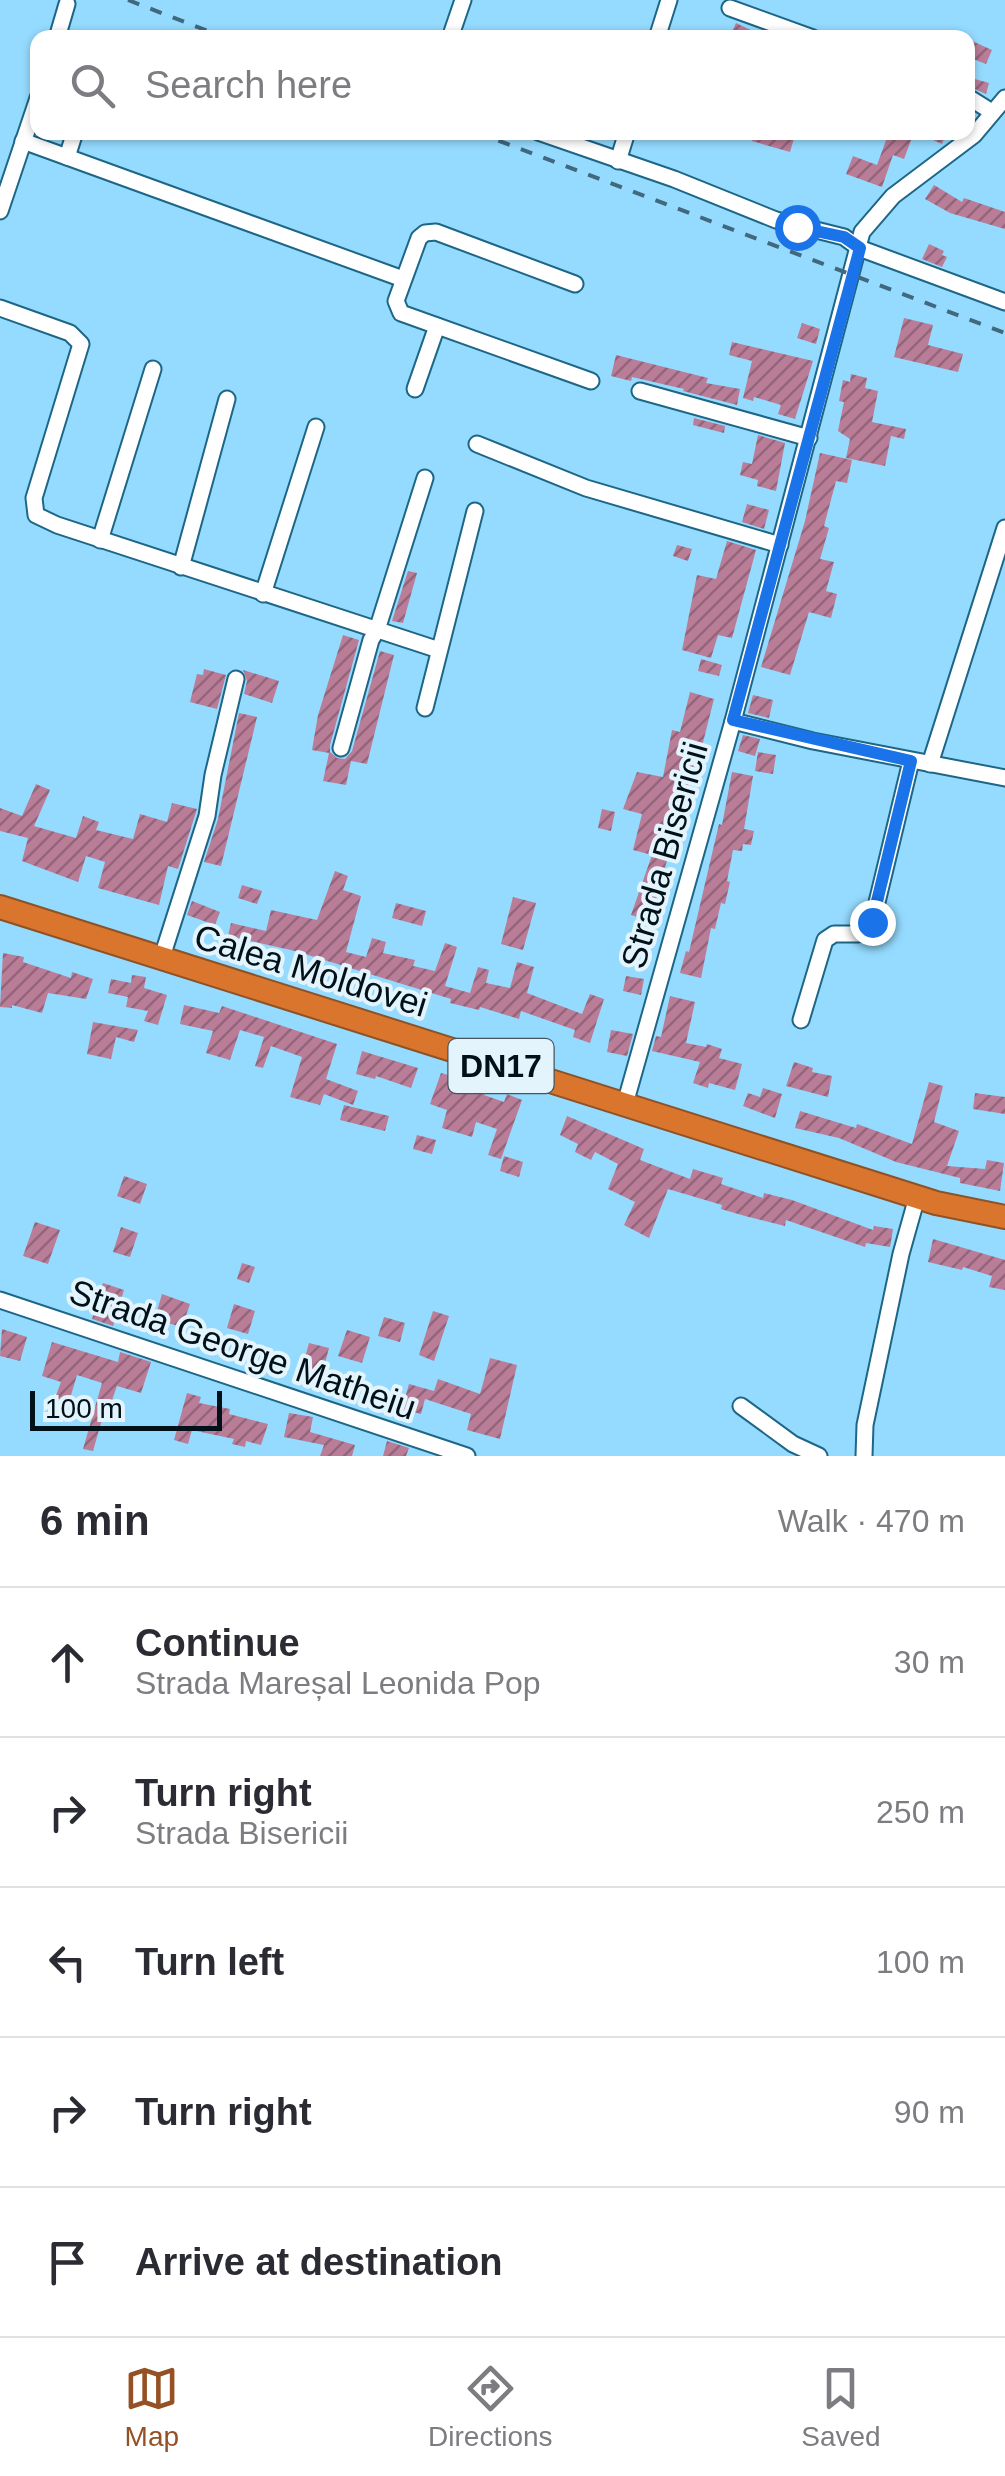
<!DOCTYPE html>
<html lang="en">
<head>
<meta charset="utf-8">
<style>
	:root { --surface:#fff; --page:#f7f7f7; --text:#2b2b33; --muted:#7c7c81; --line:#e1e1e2; --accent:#955123 }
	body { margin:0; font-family:Arial,sans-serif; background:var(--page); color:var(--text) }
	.scale { position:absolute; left:30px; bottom:25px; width:192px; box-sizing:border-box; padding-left:10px; border:5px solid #01111a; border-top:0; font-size:28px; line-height:35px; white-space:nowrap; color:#01111a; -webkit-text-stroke:8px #e3f4fd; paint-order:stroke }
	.stop { position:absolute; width:30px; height:30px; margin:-22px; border:8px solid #1a73e8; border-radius:50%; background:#fff }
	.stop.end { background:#1a73e8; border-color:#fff; box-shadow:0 2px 10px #0008 }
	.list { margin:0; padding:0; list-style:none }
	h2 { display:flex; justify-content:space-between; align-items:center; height:130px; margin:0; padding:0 40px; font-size:42px }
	h2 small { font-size:32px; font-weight:400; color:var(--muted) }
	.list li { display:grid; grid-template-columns:65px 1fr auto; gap:30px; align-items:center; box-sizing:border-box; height:150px; padding:0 40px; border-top:2px solid var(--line) }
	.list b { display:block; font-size:38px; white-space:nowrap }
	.list p { margin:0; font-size:32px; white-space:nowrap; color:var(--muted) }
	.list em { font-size:32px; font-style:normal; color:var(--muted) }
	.icon { flex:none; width:55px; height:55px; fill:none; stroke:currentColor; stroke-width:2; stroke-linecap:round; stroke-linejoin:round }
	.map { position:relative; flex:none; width:1005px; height:1456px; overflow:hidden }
	.search { position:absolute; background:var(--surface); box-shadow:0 2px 8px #0004; left:30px; right:30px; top:30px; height:110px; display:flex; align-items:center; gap:25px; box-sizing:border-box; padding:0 35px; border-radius:20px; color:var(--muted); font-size:38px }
	.sheet { height:880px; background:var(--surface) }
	nav { display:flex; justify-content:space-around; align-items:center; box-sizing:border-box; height:140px; border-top:2px solid var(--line); background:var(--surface); font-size:28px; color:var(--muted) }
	nav a { display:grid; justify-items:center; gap:5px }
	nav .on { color:var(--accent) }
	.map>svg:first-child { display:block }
</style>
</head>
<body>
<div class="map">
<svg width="1005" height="1456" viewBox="0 0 1005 1456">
	<defs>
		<pattern id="building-hatch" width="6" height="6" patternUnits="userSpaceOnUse" patternTransform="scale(2.5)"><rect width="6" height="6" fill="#b97d97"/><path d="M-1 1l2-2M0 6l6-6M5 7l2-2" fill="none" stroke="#94657a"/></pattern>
	</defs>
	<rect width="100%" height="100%" fill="#95dbff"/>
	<!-- building -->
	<g fill="url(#building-hatch)">
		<path d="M736 23 767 38H729Z"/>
		<path d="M970 40 992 50 986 64 968 57Z"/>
		<path d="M968 77 989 83 986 94 968 86Z"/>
		<path d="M754 132 795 135 790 152 752 141Z"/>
		<path d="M889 132 913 135 904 159 893 155 882 187 846 174 853 156 877 165Z"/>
		<path d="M915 132H947L942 144Z"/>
		<path d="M934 185 962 202 964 198 1005 212V229L950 213 925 199Z"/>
		<path d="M929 244 944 251 942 255 947 257 942 267 922 259Z"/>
		<path d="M904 318 933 325 928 345 963 354 958 372 894 357Z"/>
		<path d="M802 323 820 329 816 344 797 338Z"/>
		<path d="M732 342 813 361 795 419 778 414 781 405 754 397 753 401 743 398 752 361 729 355Z"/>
		<path d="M616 355 708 378 706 383 740 389 737 405 683 391 684 389 632 377 631 381 611 376Z"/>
		<path d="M851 374 867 378 865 388 878 391 872 422 906 429 904 439 891 436 885 466 846 458 850 439 838 431 844 402 839 401 843 380 850 382Z"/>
		<path d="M694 418 725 426 724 433 693 425Z"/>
		<path d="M758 435 785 443 776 491 757 486 758 480 740 475 743 462 752 464Z"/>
		<path d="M820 453 852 460 847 483 836 481 824 526 829 528 820 559 834 562 826 591 837 594 831 618 809 612 790 675 761 667 805 521Z"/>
		<path d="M747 504 769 510 764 529 742 522Z"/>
		<path d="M727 541 756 550 732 638 718 635 711 658 682 650 697 575 716 579Z"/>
		<path d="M677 545 692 549 688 561 673 556Z"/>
		<path d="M408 571 417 573 403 623 392 621Z"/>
		<path d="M343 635 359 640 330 745V752L337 758 345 759 352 751 380 651 394 655 367 764 351 761 346 785 323 781 329 753 312 750 318 715Z"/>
		<path d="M701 659 722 665 719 676 698 671Z"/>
		<path d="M204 669 226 675 217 709 190 702 197 674 203 675Z"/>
		<path d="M243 670 279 681 272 703 244 694 247 681Z"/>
		<path d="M690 692 714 699 699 758H696L687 789 650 921 631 915 652 855 633 850 642 814 623 809 637 772 663 777 672 730 680 732Z"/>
		<path d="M753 695 773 700 769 718 748 713Z"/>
		<path d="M239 713 257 717 221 866 204 862 218 819Z"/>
		<path d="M743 735 760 739 755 756 738 751Z"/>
		<path d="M758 752 776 755 773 774 755 771Z"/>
		<path d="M732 772 753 776 744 829 754 831 751 845 743 844 742 851 733 850 727 881 730 882 725 904 721 903 715 929 711 928 701 978 680 973 686 951 689 952 719 824 722 825Z"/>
		<path d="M36 784 50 790 34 826 76 838 83 816 99 822 96 830 133 839 140 814 167 822 172 803 197 809 178 869 168 866 159 905 98 888 105 862 86 856 78 882 22 861 28 838 0 831V808L22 816Z"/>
		<path d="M602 809 615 812 611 831 598 828Z"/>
		<path d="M335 871 348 876 343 890 361 896 346 952 366 957 372 938 386 942 383 953 415 960 413 966 435 971 445 943 457 947 445 986 470 993 478 967 489 970 486 983 510 988 517 962 534 967 527 993 582 1014 590 994 604 999 590 1043 573 1037 575 1030 521 1011 519 1019 480 1007 479 1010 450 1003 451 999 295 951 228 936 231 923 266 931 271 910 317 920Z"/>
		<path d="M242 885 262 891 257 904 238 898Z"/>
		<path d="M513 897 536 903 523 950 501 944Z"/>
		<path d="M192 901 220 912 215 925 187 915Z"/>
		<path d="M396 903 426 911 422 926 392 918Z"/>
		<path d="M3 953 24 957 23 962 71 978 72 972 93 979 86 999 48 993 42 1013 12 1005V1008L0 1007Z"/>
		<path d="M132 975 146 977 144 988 167 995 158 1025 144 1021 148 1011 126 1007 128 997 108 993 111 979 131 983Z"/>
		<path d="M626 976 644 979 641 995 623 991Z"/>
		<path d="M670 996 695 1002 686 1043 706 1047 707 1044 722 1049 719 1058 742 1064 735 1090 709 1083 708 1088 693 1083 700 1062 652 1051 656 1036 661 1037Z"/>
		<path d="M184 1005 219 1013 222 1006 337 1044 326 1079 358 1091 353 1105 324 1094 320 1105 290 1097 302 1057 271 1046 263 1068 255 1066 264 1037 240 1030 230 1060 206 1053 213 1031 180 1024Z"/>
		<path d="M93 1022 138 1030 134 1042 116 1037 111 1059 87 1054Z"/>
		<path d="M611 1030 633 1034 627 1056 607 1052Z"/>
		<path d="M362 1051 418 1068 411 1088 376 1076 375 1079 356 1074Z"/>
		<path d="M794 1062 813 1068 812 1072 832 1076 828 1097 786 1086Z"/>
		<path d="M441 1073 487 1086 484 1095 504 1102 507 1094 522 1100 501 1159 488 1155 497 1129 476 1122 472 1137 442 1128 447 1110 430 1104Z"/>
		<path d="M929 1082 943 1086 934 1122 959 1131 947 1166 985 1169 987 1160 1004 1163 1000 1191 960 1183V1178L896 1162 839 1138 795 1128 800 1111 856 1128 857 1124 912 1144Z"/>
		<path d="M763 1088 782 1094 775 1118 743 1106 748 1093 760 1097Z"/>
		<path d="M975 1093 1005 1097V1114L973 1109Z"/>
		<path d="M344 1105 389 1116 385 1131 340 1120Z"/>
		<path d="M567 1116 644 1149 640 1160 690 1179 693 1169 723 1178 721 1184 763 1198 764 1193 792 1200 873 1230 874 1226 893 1229 890 1247 866 1243 865 1247 786 1220 785 1226 745 1216 721 1209 722 1205 668 1189 649 1238 624 1225 635 1202 608 1189 618 1164 595 1152 591 1160 575 1152 578 1144 560 1135Z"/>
		<path d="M417 1135 436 1140 432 1154 413 1149Z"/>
		<path d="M504 1156 523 1162 519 1177 500 1171Z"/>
		<path d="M124 1176 147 1184 140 1204 117 1196Z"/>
		<path d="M35 1222 60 1230 48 1264 23 1256Z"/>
		<path d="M121 1227 138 1233 130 1257 113 1252Z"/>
		<path d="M933 1239 1005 1260V1290L989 1287 992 1276 963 1267 962 1270 928 1262Z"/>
		<path d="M242 1263 255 1267 249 1283 237 1279Z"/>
		<path d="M103 1283 124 1290 113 1326 92 1319Z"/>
		<path d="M162 1294 190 1304 182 1327 164 1322 167 1313 157 1311Z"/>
		<path d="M234 1304 255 1311 248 1334 227 1328Z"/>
		<path d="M433 1311 449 1316 434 1361 419 1355Z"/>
		<path d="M384 1317 405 1323 400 1342 378 1336Z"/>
		<path d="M2 1329 27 1337 20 1361 0 1356Z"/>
		<path d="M347 1330 370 1337 362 1363 338 1356Z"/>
		<path d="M52 1342 118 1362 120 1352 151 1362 141 1393 117 1386 106 1417 103 1416 93 1451 83 1449 102 1383 77 1375 69 1402 55 1398 61 1382 42 1376Z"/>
		<path d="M309 1343 329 1348 322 1374 302 1368Z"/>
		<path d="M490 1358 517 1365 500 1439 467 1430 471 1414 425 1399 421 1414 402 1409 409 1384 434 1391 438 1379 480 1394Z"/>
		<path d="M187 1393 201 1397 199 1403 230 1409 229 1414 268 1424 261 1445 246 1441 245 1447 232 1444 234 1439 192 1430 188 1444 174 1440Z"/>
		<path d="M289 1413 313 1417 310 1432 355 1445 352 1456H320L324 1445 284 1437Z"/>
		<path d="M387 1441 409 1448 406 1456H383Z"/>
	</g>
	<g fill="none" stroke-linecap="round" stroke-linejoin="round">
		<!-- minor casing -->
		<g stroke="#1d6686" stroke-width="19">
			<g id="minor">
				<path d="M730 8 813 38"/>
				<path d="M57 38 67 4"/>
				<path d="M450 38 463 0"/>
				<path d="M657 38 669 0"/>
				<path d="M968 97 992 112"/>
				<path d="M538 132 674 179 776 220 844 237 859 248 1005 302"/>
				<path d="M23 141 403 279"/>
				<path d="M67 157 75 132"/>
				<path d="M618 161 627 132"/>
				<path d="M0 211 38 98"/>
				<path d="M575 284 436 232 425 233 419 238 396 301 401 313 591 381"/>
				<path d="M0 308 70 333 81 344 34 498 36 515 57 525 439 650"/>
				<path d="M415 389 437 326"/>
				<path d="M640 391 809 438"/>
				<path d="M477 444 586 488 780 545"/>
				<path d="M100 540 153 369"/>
				<path d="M181 567 227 399"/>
				<path d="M263 594 316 427"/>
				<path d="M425 708 475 511"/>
				<path d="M733 721 813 741 1005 778"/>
				<path d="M341 748 371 640 377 630 425 478"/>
				<path d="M930 764 1005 528"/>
				<path d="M161 960 207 816 213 775 236 679"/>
				<path d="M801 1020 825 940 834 934H858L872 923 911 761"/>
				<path d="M625 1104 733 721 862 232 893 196 974 135 1005 98"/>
				<path d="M0 1300 467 1456"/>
				<path d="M741 1406 793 1444 819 1456"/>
				<path d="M864 1456 865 1425 901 1254 917 1197"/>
			</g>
		</g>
		<!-- highway casing -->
		<g stroke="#8e5227" stroke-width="26">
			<path id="highway" d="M0 907 936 1203 1005 1217"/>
		</g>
		<!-- minor -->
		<use href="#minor" stroke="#fff" stroke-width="15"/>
		<!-- highway -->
		<use href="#highway" stroke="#da752e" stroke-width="22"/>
		<!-- rail -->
		<g stroke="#41687d" stroke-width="4" stroke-dasharray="12 12" stroke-linecap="butt">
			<path d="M128 0 226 38"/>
			<path d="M476 132 1005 333"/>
		</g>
	</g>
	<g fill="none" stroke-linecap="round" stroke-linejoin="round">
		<!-- route -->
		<path stroke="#1a73e8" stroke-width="12" d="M797 227 844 237 860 248 733 720 911 761 872 922"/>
	</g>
	<g text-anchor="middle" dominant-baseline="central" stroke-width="8" stroke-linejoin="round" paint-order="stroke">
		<!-- shield labels -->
		<rect fill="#e3f4fd" stroke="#45555e" stroke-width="2.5" x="448.5" y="1039" width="105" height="54" rx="8"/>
		<g font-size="32" font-weight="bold" fill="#01111a">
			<text x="501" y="1066">DN17</text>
		</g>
		<!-- street labels -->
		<g font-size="35" fill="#01111a" stroke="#e3f4fd">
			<text transform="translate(664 855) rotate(-74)">Strada Bisericii</text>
			<text transform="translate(311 970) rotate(17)">Calea Moldovei</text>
			<text transform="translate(243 1349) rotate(19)">Strada George Matheiu</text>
		</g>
	</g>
</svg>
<div class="scale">100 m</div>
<div class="stop" style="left:797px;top:227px"></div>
<div class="stop end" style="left:872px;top:922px"></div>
<div class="search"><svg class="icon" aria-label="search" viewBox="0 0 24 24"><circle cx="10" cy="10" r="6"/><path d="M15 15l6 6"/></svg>Search here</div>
</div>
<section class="sheet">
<h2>6 min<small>Walk · 470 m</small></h2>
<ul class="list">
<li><svg class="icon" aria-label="ahead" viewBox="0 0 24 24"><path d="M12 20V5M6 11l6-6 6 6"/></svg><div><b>Continue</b><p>Strada Mareșal Leonida Pop</p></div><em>30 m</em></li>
<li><svg class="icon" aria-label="right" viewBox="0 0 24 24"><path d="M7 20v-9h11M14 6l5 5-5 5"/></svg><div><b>Turn right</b><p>Strada Bisericii</p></div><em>250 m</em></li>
<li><svg class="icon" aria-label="left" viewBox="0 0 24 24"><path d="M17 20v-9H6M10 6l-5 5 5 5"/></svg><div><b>Turn left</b></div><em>100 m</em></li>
<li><svg class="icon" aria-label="right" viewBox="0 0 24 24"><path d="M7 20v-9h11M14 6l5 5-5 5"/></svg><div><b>Turn right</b></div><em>90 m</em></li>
<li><svg class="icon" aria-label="arrive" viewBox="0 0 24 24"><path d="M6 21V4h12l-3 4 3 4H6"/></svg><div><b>Arrive at destination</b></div></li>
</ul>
</section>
<nav>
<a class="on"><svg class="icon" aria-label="map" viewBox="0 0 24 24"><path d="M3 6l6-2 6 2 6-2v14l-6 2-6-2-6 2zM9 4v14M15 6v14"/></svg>Map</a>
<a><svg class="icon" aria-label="directions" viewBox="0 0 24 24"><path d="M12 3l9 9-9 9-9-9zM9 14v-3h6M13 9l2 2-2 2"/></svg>Directions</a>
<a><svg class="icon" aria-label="saved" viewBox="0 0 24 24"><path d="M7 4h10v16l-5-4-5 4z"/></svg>Saved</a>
</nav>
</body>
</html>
